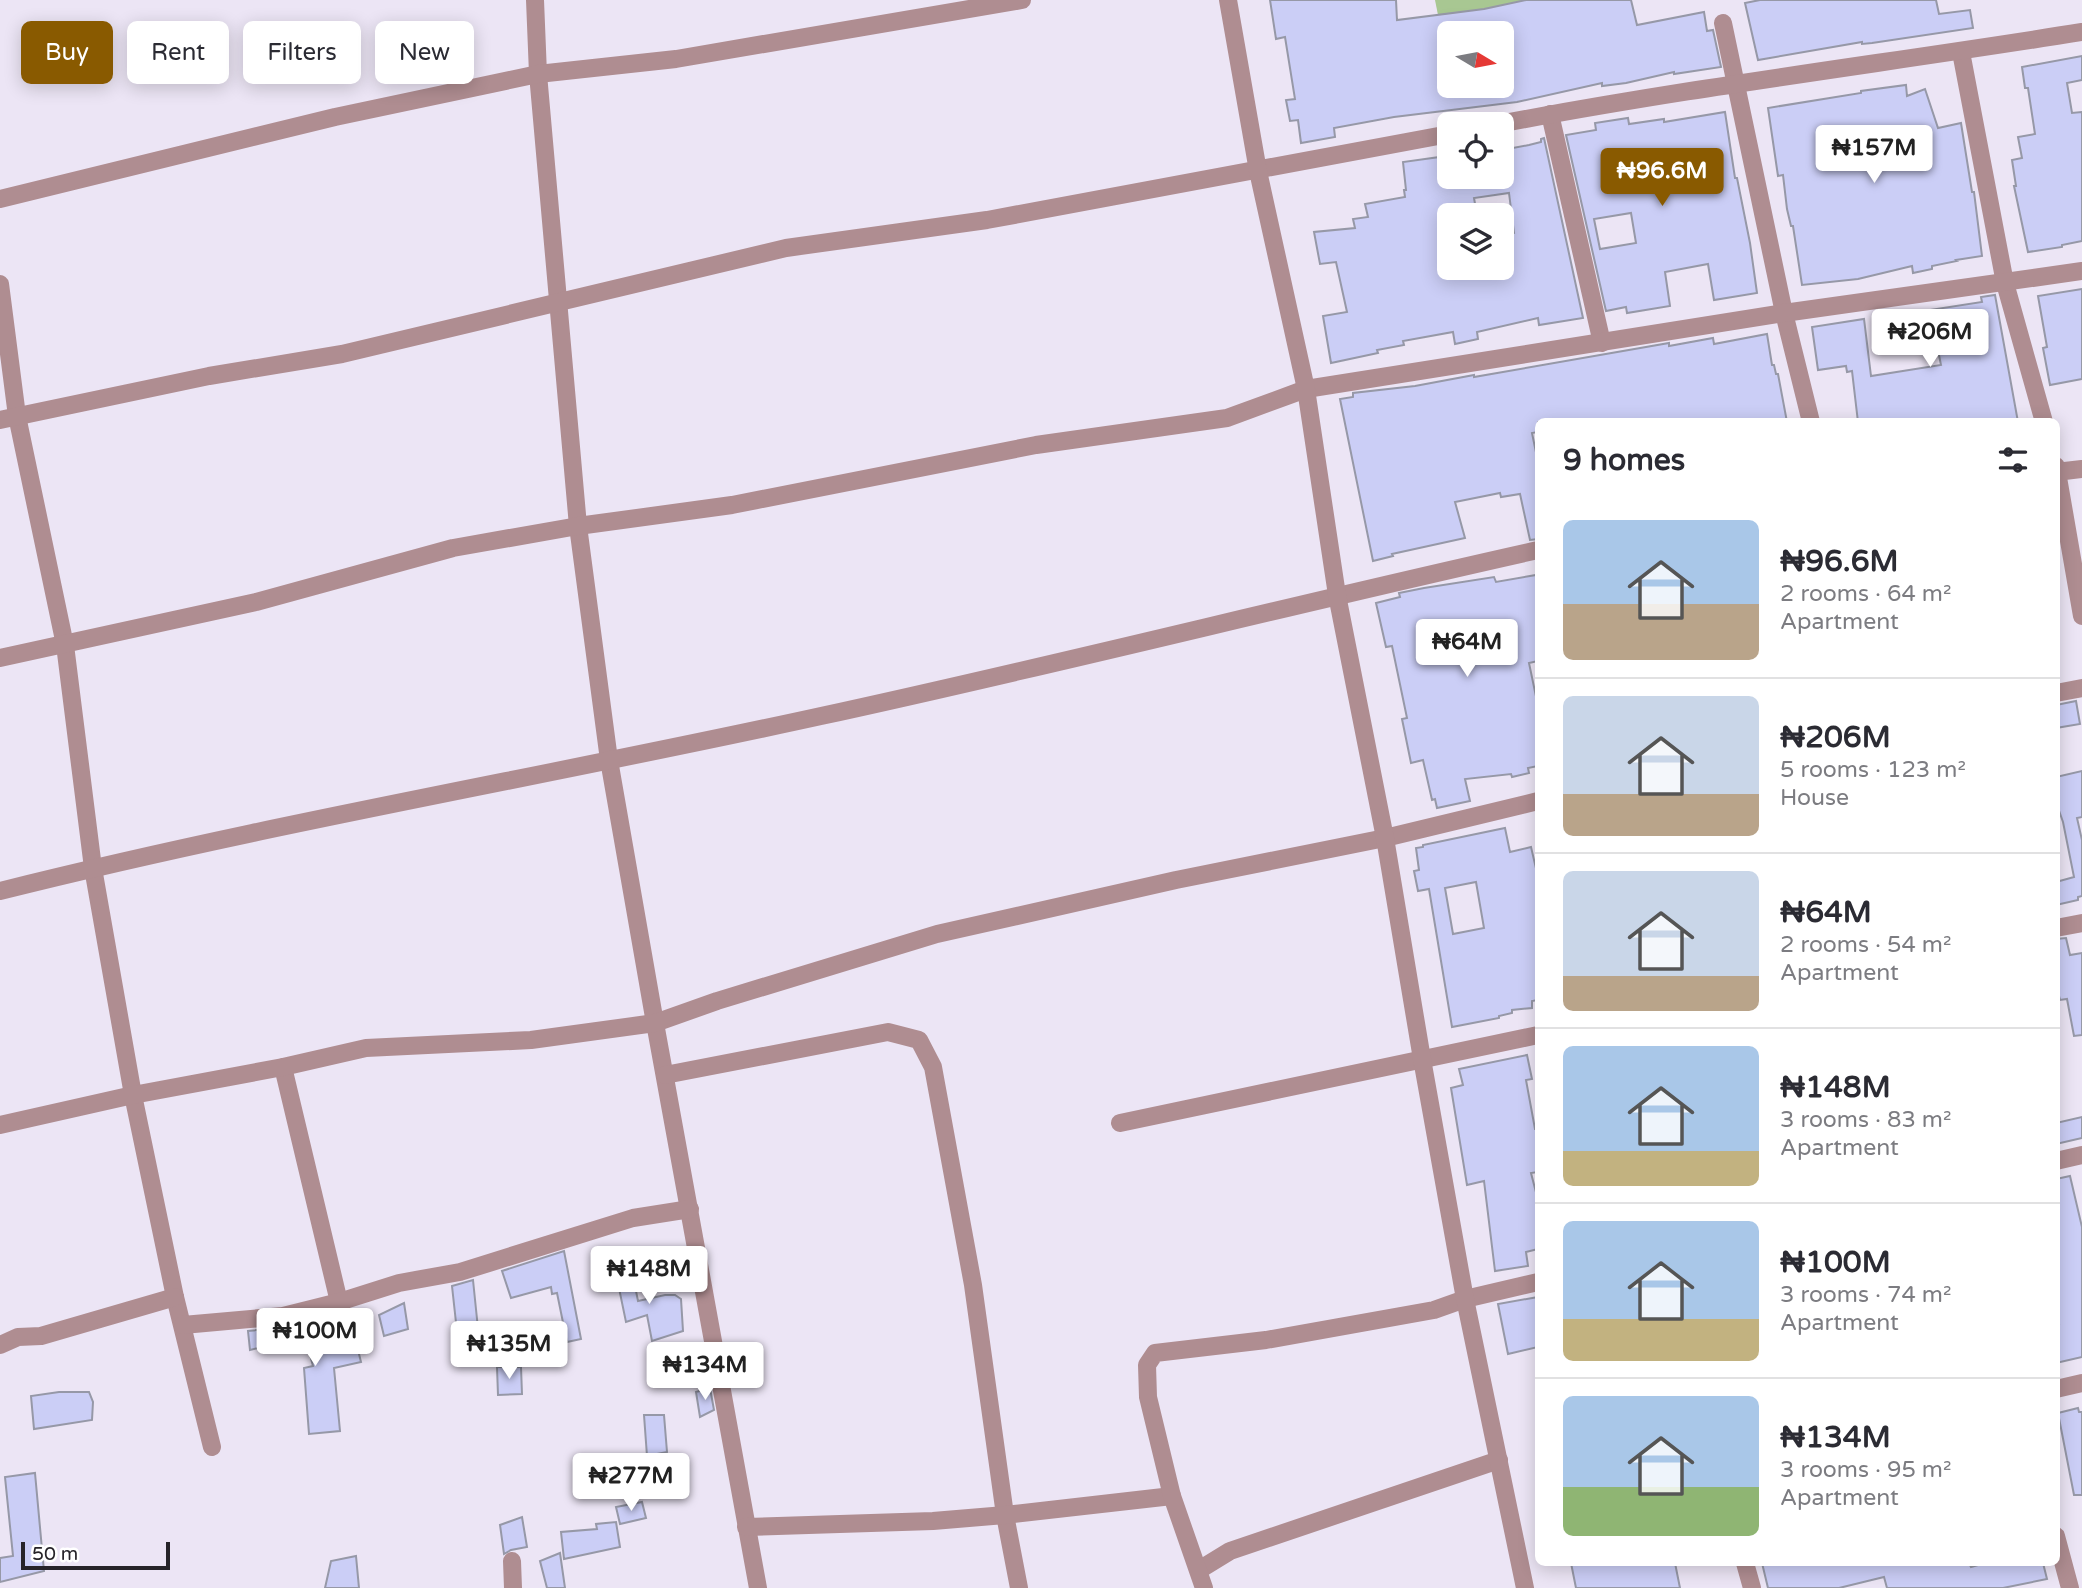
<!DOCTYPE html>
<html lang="en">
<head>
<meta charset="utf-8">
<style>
	body { margin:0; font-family:"Varela Round",sans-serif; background:#f7f7f7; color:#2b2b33; height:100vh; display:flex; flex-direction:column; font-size:26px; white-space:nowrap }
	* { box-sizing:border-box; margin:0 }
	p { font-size:23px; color:#7c7c81 }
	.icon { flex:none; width:38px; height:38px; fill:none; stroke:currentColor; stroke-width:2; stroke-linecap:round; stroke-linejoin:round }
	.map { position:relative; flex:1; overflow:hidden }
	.sheet { position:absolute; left:1535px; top:418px; width:525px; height:1148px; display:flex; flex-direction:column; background:#fff; border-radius:10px; box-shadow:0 4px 18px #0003 }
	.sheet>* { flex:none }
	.top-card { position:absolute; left:21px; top:21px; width:665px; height:63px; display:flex; gap:14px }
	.needle { width:46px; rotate:100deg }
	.buttons { position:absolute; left:1437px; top:21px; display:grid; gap:14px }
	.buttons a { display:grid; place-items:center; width:77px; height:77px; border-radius:10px; background:#fff; box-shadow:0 4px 18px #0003; font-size:35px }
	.scale { position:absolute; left:21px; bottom:18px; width:149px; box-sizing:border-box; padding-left:7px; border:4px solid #262329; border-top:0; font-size:19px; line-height:24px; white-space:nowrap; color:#262329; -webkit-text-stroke:5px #fff; paint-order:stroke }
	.price { position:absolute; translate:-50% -60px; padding:0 16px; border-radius:7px; background:#fff; color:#222; font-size:23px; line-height:46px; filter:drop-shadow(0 2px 4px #0008) }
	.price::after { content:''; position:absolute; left:50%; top:42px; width:21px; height:16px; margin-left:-10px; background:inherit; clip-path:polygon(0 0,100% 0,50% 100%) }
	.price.selected { background:#895a00; color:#fff }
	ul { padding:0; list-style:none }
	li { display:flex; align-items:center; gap:21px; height:175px; padding:0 28px }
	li+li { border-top:2px solid #e1e1e2 }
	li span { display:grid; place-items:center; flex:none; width:196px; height:140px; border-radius:10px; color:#555 }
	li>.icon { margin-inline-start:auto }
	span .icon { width:84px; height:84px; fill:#fffc; stroke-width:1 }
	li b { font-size:30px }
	h2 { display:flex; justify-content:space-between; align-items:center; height:84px; padding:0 28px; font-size:30px }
	.chip { padding:0 24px; border-radius:10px; background:#fff; box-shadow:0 4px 18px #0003; font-size:24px; line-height:63px }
	.chip.selected { background:#895a00; color:#fff }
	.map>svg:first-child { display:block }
</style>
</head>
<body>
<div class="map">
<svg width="2082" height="1588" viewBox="0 0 2082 1588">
	<rect width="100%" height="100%" fill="#ece5f5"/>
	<polygon fill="#a8c792" points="1435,0 1538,0 1439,20"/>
	<g fill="#cbcef6" stroke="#9698a7" stroke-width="2" fill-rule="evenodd">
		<path d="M1270,0H1396L1397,20L1484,9L1526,0H1631L1637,25L1704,12L1707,31L1713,30L1721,67L1674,74V72L1626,83L1602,86V83L1517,102L1394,117L1334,128L1335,137L1301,143L1298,120L1290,121L1286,100L1295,99L1285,37L1276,39ZM1449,33H1502L1505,60L1502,61V86H1449Z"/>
		<polygon points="1760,0 1936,0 1939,14 1970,10 1973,28 1872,43 1862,44 1862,42 1758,60 1745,3"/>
		<polygon points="2082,56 2082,80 2067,83 2072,113 2082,112 2082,241 2062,245 2062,247 2028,252 2014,186 2016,186 2012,160 2022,158 2018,137 2035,134 2028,88 2025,88 2022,67"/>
		<polygon points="1906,85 1907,96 1925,89 1938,128 1961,123 1972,192 1974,192 1982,256 1956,260 1957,261 1932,266 1932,269 1913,273 1912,266 1858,279 1802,285 1793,226 1791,226 1787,209 1783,175 1778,176 1768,108 1861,93 1861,91"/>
		<path d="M1725,112L1735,178H1737L1750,243L1757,293L1714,300L1708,264L1665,272L1670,306L1627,313L1626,307L1606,311L1566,135L1596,130L1595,123L1628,118L1629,124L1664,119V122ZM1631,213L1636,243L1600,249L1594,219Z"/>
		<path d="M1544,138L1583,318L1539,325L1538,318L1477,332L1478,339L1455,344L1453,332L1403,341L1404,345L1377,350L1378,353L1331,363L1323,316L1347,312L1336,262L1320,264L1314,232L1355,228L1353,219L1368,217L1365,204L1405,197L1404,190H1406L1403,162L1447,156L1449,177H1502V150L1529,145L1541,142V139ZM1509,193L1514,233L1502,235V268H1449V215H1477L1474,198Z"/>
		<polygon points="2082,289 2082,379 2050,385 2043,348 2047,347 2038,296"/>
		<polygon points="1995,295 2018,422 1858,422 1852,371 1847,372 1846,366 1818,370 1812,327 1864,319 1871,376 1941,365 1934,331 1908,336 1904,314 1982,302 1981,297"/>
		<polygon points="1767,334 1772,365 1774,365 1776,374 1778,374 1787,422 1538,422 1538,432 1532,433 1538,462 1538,539 1530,540 1520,494 1501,497 1500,493 1455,502 1465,538 1392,554 1393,556 1373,561 1340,399 1353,397 1353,393 1415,386 1474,375 1474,377 1669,343 1669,346 1713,338 1714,344"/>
		<polygon points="1536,575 1538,589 1538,661 1529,663 1538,706 1538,766 1528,768 1529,773 1512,777 1511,774 1465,779 1470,801 1437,808 1435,799 1432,800 1423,760 1411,763 1402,719 1407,718 1392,646 1386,647 1376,603 1400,597 1399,593 1424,588 1494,577 1496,582"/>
		<polygon points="2076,701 2080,724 2056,728 2056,705"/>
		<polygon points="2082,771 2082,817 2077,818 2082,840 2082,896 2078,897 2078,900 2056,905 2056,882 2074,877 2063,822 2056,802 2056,777"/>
		<path d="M1505,828L1510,852L1531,847L1538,877V1000L1532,1001V1008L1512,1010V1013L1499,1016V1018L1452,1027L1429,889L1418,891L1414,871L1419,870L1416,848L1423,847V845ZM1476,882L1484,928L1453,934L1445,888Z"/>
		<polygon points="2066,938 2070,955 2082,953 2082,1035 2074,1036 2067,999 2060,1000 2056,984 2056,939"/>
		<polygon points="1527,1055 1532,1079 1526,1080 1535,1129 1538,1129 1538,1172 1531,1173 1538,1200 1538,1249 1526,1252 1528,1266 1495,1271 1484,1181 1467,1185 1451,1088 1463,1085 1459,1069"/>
		<polygon points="2082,1117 2082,1138 2056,1144 2056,1123"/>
		<polygon points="2070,1176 2082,1227 2082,1357 2056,1363 2056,1325 2059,1324 2056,1311 2056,1179"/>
		<polygon points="564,1251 581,1339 567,1342 557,1293 552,1294 551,1287 511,1298 502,1271"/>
		<polygon points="630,1261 638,1301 665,1295 675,1295 681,1299 683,1331 652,1341 647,1315 626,1322 614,1264"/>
		<polygon points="473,1280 481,1358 460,1359 452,1286"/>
		<polygon points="1538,1297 1538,1347 1508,1354 1498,1304"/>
		<polygon points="404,1303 408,1329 384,1336 379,1315"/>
		<polygon points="327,1317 334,1350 355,1338 361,1362 334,1368 340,1431 309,1434 304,1368 313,1366 305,1336 250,1350 248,1331 286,1327"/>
		<polygon points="497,1367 521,1367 522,1394 498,1395"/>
		<polygon points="710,1388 714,1410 700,1417 696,1392"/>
		<polygon points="59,1392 89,1392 93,1402 92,1420 34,1429 31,1396"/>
		<polygon points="2078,1408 2079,1412 2082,1412 2082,1495 2074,1495 2058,1413"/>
		<polygon points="644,1415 664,1415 667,1452 647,1456"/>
		<polygon points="35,1473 44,1571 0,1582 0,1558 13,1556 5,1477"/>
		<polygon points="642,1502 646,1518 620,1524 616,1507"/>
		<polygon points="522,1517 527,1547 511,1550 504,1554 500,1525"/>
		<polygon points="616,1522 620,1547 564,1559 561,1532 597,1529 596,1524"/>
		<polygon points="560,1553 565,1588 547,1588 540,1561"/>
		<polygon points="356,1556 359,1588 325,1588 331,1561"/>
		<polygon points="1571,1563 1675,1563 1680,1588 1576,1588"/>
		<polygon points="1762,1563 1969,1563 1971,1567 1985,1563 2043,1563 2047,1579 2003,1588 1887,1588 1884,1577 1839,1588 1768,1588"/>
	</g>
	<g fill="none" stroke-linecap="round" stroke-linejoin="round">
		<g stroke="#af8d91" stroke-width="18">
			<polyline points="535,0 538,74 578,526 609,760 655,1023 758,1588"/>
			<polyline points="1723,23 1784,313 1811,422"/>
			<polyline points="1961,52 2005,283 2044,422"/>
			<polyline points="1550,114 1602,343"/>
			<path d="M1499,124C1692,87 1888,63 2082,32"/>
			<polyline points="0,199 335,117 538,74 676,59 1022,0"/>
			<polyline points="0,284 17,416 65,645 93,868 133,1095 175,1297 212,1447"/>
			<polyline points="0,420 209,376 342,354 786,248 987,220 1449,134"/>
			<polyline points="2056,466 2082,616"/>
			<polyline points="2056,472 2082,469"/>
			<polyline points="0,658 256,602 453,548 578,526 732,505 1036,445 1227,418 1306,389 1784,313 2082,271"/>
			<polyline points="2056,693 2082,688"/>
			<path d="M0,891C271,823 548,776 821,716C1061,664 1299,603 1538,550"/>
			<polyline points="2056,928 2082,923"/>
			<polyline points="283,1067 339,1302"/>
			<polyline points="665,1075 888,1032 919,1040 933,1067 973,1285 1005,1515 1019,1588"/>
			<polyline points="1120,1123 1538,1035"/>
			<polyline points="0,1125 133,1095 283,1067 366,1048 531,1040 655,1023 717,1001 937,934 1176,880 1385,838 1538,801"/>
			<polyline points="2056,1161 2082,1155"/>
			<polyline points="183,1325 283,1316 339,1302 399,1283 460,1272 633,1218 690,1209"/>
			<polyline points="0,1345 18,1337 41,1336 175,1297"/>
			<polyline points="2056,1389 2082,1383"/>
			<polyline points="746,1527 933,1521 1005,1515 1172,1496"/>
			<polyline points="2056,1536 2070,1588"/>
			<polyline points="512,1561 513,1588"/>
			<polyline points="1745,1563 1752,1588"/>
			<polyline points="1199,1570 1230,1551 1499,1460"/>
			<polyline points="1204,1588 1172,1496 1148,1397 1147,1365 1155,1353 1266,1340 1434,1310 1465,1299 1538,1282"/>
		</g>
		<polyline stroke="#af8d91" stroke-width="18" points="1228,0 1258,171 1306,389 1337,595 1385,838 1422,1059 1465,1299 1525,1588"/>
	</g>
</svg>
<div class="buttons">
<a><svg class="needle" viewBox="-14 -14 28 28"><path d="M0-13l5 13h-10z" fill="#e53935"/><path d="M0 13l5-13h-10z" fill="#7c7c81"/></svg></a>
<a><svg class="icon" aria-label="locate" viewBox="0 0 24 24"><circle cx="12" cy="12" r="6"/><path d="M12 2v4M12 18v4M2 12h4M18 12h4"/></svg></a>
<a><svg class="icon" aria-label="layers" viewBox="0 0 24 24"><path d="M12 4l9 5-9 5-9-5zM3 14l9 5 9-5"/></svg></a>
</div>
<div class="scale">50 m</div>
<b class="price" style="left:1874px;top:185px">₦157M</b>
<b class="price selected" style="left:1662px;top:208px">₦96.6M</b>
<b class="price" style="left:1930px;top:369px">₦206M</b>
<b class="price" style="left:1467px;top:679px">₦64M</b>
<b class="price" style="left:649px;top:1306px">₦148M</b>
<b class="price" style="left:315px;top:1368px">₦100M</b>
<b class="price" style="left:509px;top:1381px">₦135M</b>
<b class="price" style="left:705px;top:1402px">₦134M</b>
<b class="price" style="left:631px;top:1513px">₦277M</b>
<div class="top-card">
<a class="chip selected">Buy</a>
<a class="chip">Rent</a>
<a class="chip">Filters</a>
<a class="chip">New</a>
</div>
<section class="sheet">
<h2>9 homes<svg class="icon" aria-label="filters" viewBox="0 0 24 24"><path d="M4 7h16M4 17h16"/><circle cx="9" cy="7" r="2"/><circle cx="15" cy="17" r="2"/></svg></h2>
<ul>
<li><span style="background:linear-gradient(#a9c7e8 60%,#b9a48a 0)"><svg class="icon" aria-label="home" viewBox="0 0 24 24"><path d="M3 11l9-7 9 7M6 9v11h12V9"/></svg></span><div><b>₦96.6M</b><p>2 rooms · 64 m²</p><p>Apartment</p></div></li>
<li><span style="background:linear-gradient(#c9d6e8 70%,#b9a48a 0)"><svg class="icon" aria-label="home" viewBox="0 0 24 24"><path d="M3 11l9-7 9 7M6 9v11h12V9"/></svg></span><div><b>₦206M</b><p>5 rooms · 123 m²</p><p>House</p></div></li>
<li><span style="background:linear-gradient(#c9d6e8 75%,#b9a48a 0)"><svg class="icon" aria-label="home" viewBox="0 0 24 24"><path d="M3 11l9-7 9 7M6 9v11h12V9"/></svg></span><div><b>₦64M</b><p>2 rooms · 54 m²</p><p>Apartment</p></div></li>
<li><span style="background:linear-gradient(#a9c7e8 75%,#c2b280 0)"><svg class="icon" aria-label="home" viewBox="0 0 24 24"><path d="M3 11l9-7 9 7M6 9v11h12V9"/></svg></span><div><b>₦148M</b><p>3 rooms · 83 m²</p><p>Apartment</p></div></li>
<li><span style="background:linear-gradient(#a9c7e8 70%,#c2b280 0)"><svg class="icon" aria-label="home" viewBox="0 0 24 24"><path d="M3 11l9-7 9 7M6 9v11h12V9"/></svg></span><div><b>₦100M</b><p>3 rooms · 74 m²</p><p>Apartment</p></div></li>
<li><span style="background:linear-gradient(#a9c7e8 65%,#8fb573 0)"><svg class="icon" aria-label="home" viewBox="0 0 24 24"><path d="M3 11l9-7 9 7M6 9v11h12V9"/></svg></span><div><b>₦134M</b><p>3 rooms · 95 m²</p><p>Apartment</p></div></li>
</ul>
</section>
</div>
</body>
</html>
